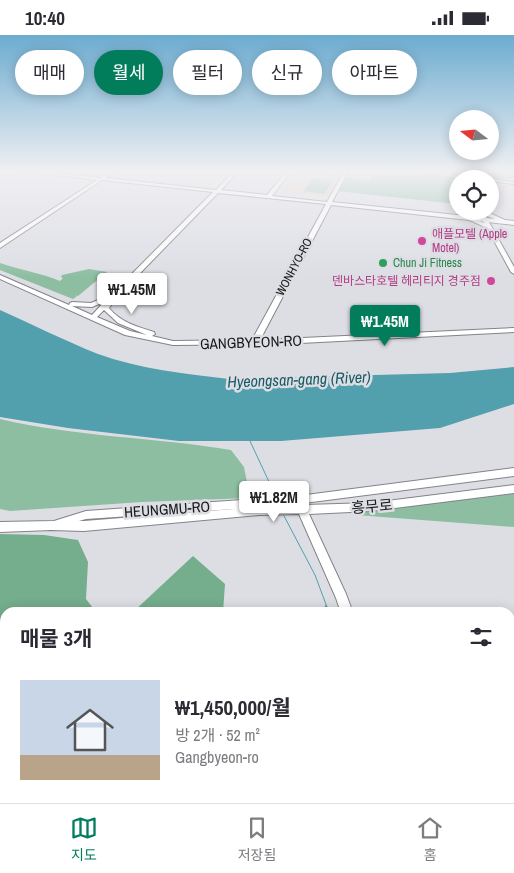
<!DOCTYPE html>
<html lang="ko">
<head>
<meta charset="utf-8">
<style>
	body { margin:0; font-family:"Archivo Narrow","Noto Sans KR",sans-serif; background:#f2f2f3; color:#2b2b33; height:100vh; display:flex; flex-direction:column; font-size:19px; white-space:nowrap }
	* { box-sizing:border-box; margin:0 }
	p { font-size:16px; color:#7c7c81 }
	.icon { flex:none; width:28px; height:28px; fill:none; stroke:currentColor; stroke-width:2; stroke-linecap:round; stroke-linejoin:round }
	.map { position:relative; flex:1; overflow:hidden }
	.panel { position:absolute; left:0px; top:572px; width:515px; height:196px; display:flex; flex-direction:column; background:#fff; border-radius:15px 15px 0 0; box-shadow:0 2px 12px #0003 }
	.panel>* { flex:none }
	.hud { position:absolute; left:15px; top:15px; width:485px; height:45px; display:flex; gap:10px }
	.needle { width:32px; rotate:286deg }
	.tools { position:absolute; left:449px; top:75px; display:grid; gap:10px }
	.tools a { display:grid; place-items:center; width:50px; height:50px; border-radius:50%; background:#fff; box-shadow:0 2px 12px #0003; font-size:25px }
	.price { position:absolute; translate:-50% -42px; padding:0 11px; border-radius:5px; background:#fff; color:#222; font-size:16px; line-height:32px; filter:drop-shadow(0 1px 2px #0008) }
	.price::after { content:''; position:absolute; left:50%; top:30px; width:15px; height:11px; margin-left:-8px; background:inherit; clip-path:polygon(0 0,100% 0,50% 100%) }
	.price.active { background:#017d5c; color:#fff }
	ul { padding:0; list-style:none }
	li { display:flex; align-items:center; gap:15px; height:125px; padding:0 20px }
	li+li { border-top:1px solid #e1e1e2 }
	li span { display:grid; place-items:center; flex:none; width:140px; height:100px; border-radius:0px; color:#555 }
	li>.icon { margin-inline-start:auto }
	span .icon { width:60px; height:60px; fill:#fffc; stroke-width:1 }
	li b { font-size:21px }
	h2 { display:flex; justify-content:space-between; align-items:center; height:60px; padding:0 20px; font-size:21px }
	.pill { padding:0 18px; border-radius:22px; background:#fff; box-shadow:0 2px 12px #0003; font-size:18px; line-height:45px }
	.pill.active { background:#017d5c; color:#fff }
	.status { display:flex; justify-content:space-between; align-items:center; height:35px; padding:0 25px; background:#fff; direction:ltr }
	.status svg { height:14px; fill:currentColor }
	.tab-bar { display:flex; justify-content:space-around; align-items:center; height:70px; border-top:1px solid #e1e1e2; background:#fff; font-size:14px; color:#7c7c81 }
	.tab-bar a { display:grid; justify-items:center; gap:2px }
	.tab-bar .active { color:#017d5c }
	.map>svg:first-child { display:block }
</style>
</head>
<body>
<div class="status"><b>10:40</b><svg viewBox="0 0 49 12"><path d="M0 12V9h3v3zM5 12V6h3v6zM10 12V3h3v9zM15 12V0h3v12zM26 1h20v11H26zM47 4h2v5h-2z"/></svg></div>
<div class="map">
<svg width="514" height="768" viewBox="0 0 514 768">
	<rect width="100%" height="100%" fill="#dddee4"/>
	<g fill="#e2d2c0">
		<polygon points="295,137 324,140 339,144 327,162 279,156"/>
		<polygon points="510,712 514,713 514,768 415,768 411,764 510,764"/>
	</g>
	<g fill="#8dbea1">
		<polygon points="375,135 398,135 455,142 457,146 456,154 457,155 457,169 336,156 344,142 370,146"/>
		<path d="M460,135H514V143C500,146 469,146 460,135Z"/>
		<polygon points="312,143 333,146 324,159 304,156"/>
		<path d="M0,228C21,235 41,238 60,246L63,243L61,242L62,240L89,234L107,237L78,261L75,260L77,261L73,264L0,235Z"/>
		<path d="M0,384C76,402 154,402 231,415L244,432L250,463L142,467L10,476L0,474Z"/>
		<polygon points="514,458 514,492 356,480 353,478"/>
	</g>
	<g fill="#74ae8d">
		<polygon points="0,499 44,500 78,505 88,527 86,564 96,577 5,578 5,764 152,764 145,768 0,768"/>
		<polygon points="193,521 225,549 223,577 133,577"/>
	</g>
	<path fill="#529fad" d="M0,275C32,289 65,306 98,319C140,334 185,339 229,344L450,338L514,332V369L440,393L281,406H179L68,393L0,382Z"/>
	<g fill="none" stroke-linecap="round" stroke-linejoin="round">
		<g stroke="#529fad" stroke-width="1">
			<polyline points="250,406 277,464"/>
			<polyline points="283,479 315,540 327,572"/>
		</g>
		<g stroke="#529fad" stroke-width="2">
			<polyline points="326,571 328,578"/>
			<polyline points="303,768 307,764"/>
		</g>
		<g stroke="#838389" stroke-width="2">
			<g id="secondary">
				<path d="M15,135H31L101,143L112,135H117L106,143L216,155L235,135H240L221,155L267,160L288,135H292L272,161L327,167L345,135H349L332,167L514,186V190L331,170L260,305L514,293V297L281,309L173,310L125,300L0,244V240L69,270L70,268L72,267L91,268L105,262H109L213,157L102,145L0,213V208L97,145ZM218,158L326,169L252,305L173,306L152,301L155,299L154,297C138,292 120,287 109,273L114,266V265ZM104,267L92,280L72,271L92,272ZM104,275L118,288L147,300L130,296L97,282Z"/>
				<polygon points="404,135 418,135 462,142 460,143"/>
				<path d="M514,433V441L304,468L305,470L371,468L514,450V458L371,476L309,479L346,559L353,578H341L336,563L299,479L259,480L84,496L51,495L0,497V487L54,486L86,476L298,461ZM295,469V470L268,471ZM234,474L84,486H79L86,484Z"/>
				<polygon points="510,680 514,681 514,695 510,694"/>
				<polygon points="333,764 350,764 348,768 331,768"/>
			</g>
		</g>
		<g stroke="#838389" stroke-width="2">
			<g id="primary">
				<polygon points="460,141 478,143 480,144 458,143"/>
				<polygon points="490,144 514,147 514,149 490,146"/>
				<polygon points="478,176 485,176 507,186 502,187 485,180 514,232 514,239 511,237 487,193 465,183 470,182 484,188"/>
			</g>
		</g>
		<use href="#secondary" fill="#fff" fill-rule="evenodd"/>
		<use href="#primary" fill="#fff" fill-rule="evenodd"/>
	</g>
	<linearGradient id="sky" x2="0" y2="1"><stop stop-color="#6cacd0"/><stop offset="0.56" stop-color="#f0f0f3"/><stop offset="1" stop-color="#f0f0f3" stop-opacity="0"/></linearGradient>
	<rect width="514" height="243" fill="url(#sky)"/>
	<g fill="#d1479c" stroke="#dddee4" stroke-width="2">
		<circle cx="422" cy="206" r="5"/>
		<circle cx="491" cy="246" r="5"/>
	</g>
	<circle fill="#2e9e5b" stroke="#dddee4" stroke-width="2" cx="383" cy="228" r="5"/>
	<g text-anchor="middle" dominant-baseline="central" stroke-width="5" stroke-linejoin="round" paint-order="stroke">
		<g font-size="12" fill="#b23c85" stroke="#dddee4" text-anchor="start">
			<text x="432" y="199">애플모텔 (Apple<tspan x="432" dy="14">Motel)</tspan></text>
			<text x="481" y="246" text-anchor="end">덴바스타호텔 헤리티지 경주점</text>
		</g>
		<g font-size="12" fill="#27864d" stroke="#dddee4" text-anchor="start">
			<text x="393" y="228">Chun Ji Fitness</text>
		</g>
		<g font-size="12" fill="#17181a" stroke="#dddee4">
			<text transform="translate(294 232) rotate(-62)">WONHYO-RO</text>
		</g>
		<g font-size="15" fill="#17181a" stroke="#dddee4">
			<text transform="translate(251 307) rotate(-2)">GANGBYEON-RO</text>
			<text transform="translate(372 471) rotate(-5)">흥무로</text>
			<text transform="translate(167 474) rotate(-4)">HEUNGMU-RO</text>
		</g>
		<g font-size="16" font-style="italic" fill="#195a65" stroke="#dddee4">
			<text transform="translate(299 344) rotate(-2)">Hyeongsan-gang (River)</text>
		</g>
	</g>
</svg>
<div class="tools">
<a><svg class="needle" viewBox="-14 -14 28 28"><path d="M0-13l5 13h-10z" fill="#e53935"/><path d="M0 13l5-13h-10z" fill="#7c7c81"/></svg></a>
<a><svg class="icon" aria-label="locate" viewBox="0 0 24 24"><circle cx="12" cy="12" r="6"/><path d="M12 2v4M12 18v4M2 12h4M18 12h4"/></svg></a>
</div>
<b class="price" style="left:132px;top:280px">₩1.45M</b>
<b class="price active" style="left:385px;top:312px">₩1.45M</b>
<b class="price" style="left:274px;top:488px">₩1.82M</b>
<div class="hud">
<a class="pill">매매</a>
<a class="pill active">월세</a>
<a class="pill">필터</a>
<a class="pill">신규</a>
<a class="pill">아파트</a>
</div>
<section class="panel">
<h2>매물 3개<svg class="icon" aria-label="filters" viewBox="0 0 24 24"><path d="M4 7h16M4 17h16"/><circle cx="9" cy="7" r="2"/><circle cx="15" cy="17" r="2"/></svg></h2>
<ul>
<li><span style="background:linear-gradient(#c9d6e8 75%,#b9a48a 0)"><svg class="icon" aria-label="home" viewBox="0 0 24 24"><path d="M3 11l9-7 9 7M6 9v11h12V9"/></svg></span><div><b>₩1,450,000/월</b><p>방 2개 · 52 m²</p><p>Gangbyeon-ro</p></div></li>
</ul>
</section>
</div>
<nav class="tab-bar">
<a class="active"><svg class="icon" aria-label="map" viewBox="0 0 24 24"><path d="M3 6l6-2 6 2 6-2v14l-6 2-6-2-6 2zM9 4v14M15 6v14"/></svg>지도</a>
<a><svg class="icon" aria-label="saved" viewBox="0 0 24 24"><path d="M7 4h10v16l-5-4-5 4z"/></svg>저장됨</a>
<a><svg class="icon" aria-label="home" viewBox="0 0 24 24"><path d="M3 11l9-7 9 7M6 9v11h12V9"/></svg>홈</a>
</nav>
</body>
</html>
